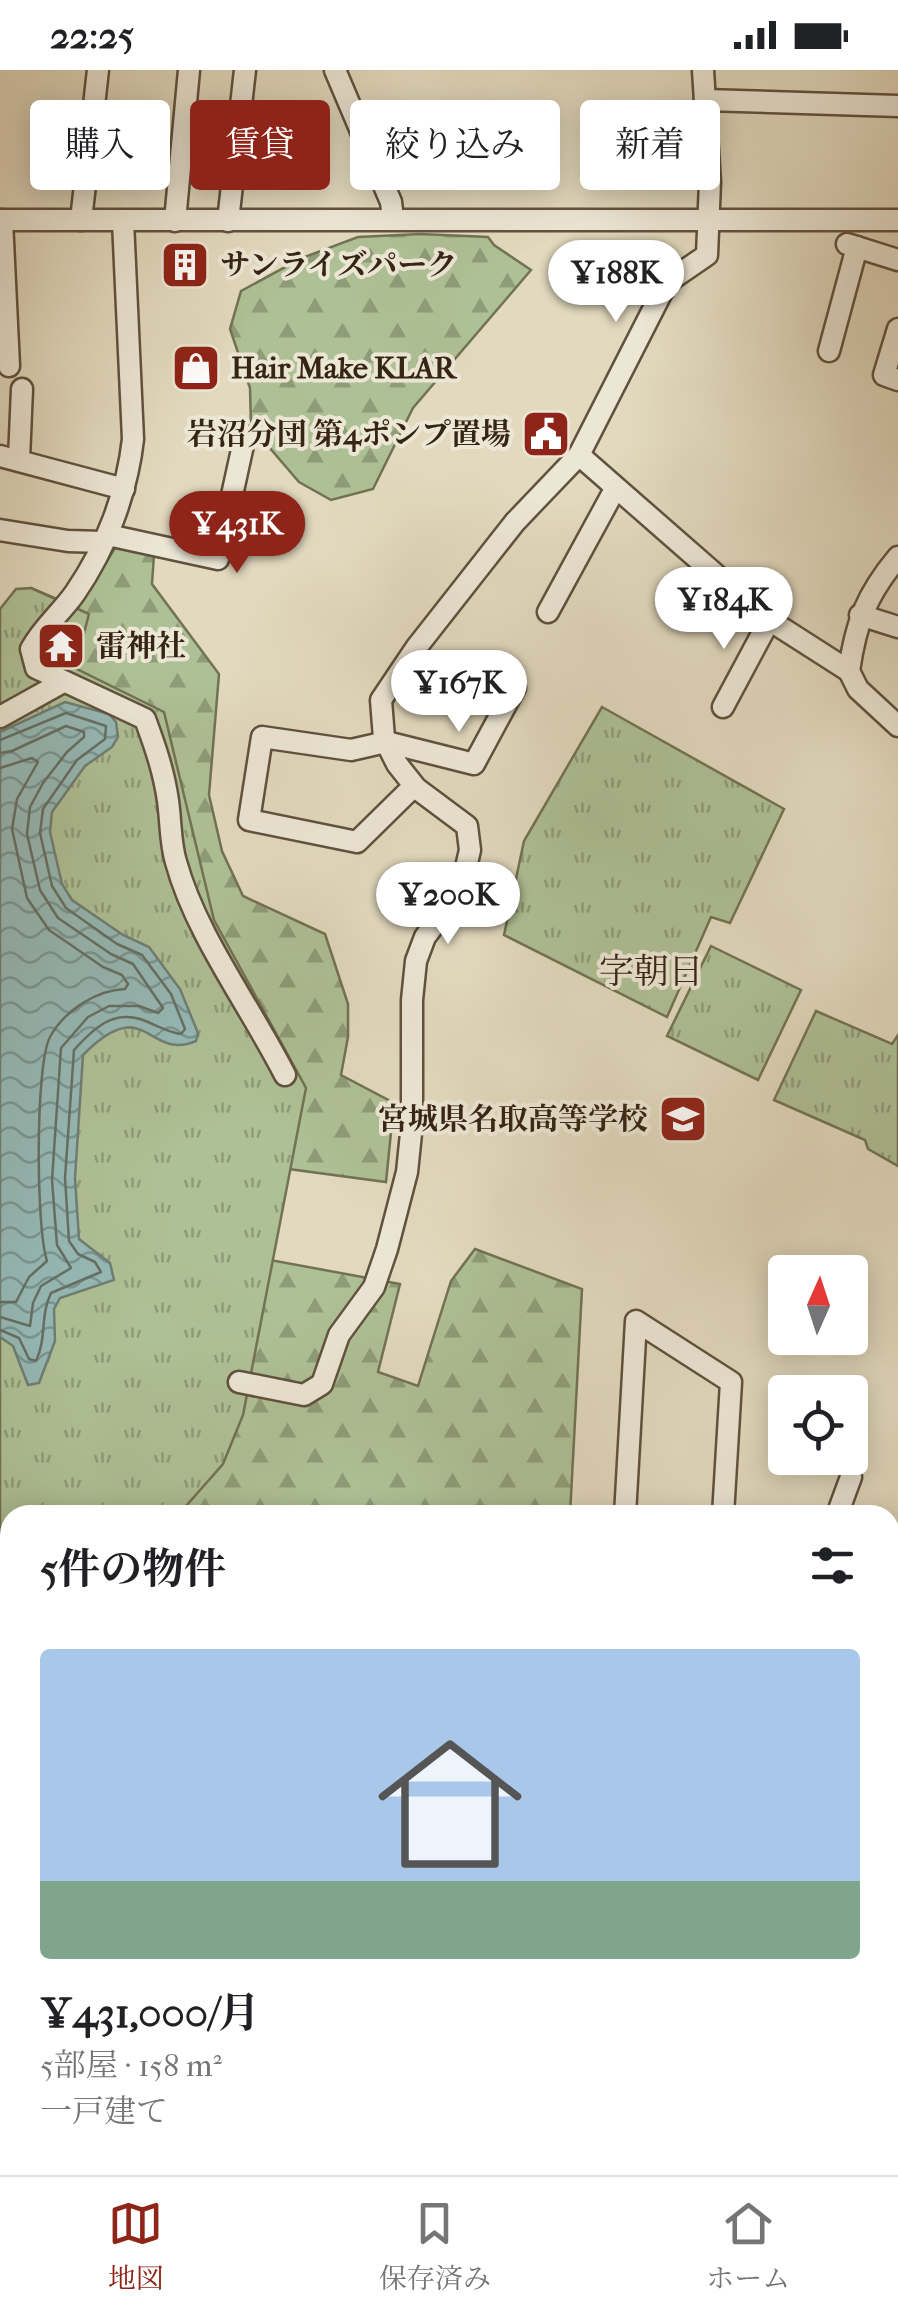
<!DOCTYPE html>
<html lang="ja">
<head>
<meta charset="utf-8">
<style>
	body { margin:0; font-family:"IM FELL French Canon","Noto Serif JP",serif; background:#f2f2f2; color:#202124; height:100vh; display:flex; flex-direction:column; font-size:38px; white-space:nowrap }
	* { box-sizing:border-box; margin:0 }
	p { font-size:32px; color:#757577 }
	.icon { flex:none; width:55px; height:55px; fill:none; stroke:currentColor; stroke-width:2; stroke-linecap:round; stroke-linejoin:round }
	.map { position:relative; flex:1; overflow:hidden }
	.panel { position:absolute; left:0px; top:1435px; width:900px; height:670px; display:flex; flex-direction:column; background:#fff; border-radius:30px 30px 0 0; box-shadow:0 5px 25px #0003 }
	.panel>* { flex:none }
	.banner { position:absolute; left:30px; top:30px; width:840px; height:90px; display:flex; gap:20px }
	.needle { width:65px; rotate:3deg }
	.fabs { position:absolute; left:768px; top:1185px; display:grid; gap:20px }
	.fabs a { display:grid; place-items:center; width:100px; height:100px; border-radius:10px; background:#fff; box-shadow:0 5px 25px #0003; font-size:50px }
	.price { position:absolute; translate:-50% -85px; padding:0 22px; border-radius:35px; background:#fff; color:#222; font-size:32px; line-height:65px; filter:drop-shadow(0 2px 5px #0008) }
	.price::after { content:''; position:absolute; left:50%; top:60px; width:30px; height:22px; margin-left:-15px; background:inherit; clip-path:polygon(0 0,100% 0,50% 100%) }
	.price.active { background:#8f2418; color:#fff }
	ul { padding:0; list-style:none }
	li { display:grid; align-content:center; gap:20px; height:530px; padding:0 40px }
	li+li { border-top:2px solid #e0e0e0 }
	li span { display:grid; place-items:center; height:310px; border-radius:10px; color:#555 }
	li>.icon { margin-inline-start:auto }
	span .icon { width:180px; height:180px; fill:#fffc; stroke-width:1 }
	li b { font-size:42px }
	h2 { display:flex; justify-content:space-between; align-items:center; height:120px; padding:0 40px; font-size:42px }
	.pill { padding:0 35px; border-radius:10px; background:#fff; box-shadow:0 5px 25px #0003; font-size:35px; line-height:90px }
	.pill.active { background:#8f2418; color:#fff }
	.status { display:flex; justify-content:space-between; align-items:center; height:70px; padding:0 50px; background:#fff; direction:ltr }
	.status svg { height:28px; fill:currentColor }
	.dock { display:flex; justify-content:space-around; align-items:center; height:140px; border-top:2px solid #e0e0e0; background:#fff; font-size:28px; color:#757577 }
	.dock a { display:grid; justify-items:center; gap:5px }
	.dock .active { color:#8f2418 }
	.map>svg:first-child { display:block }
</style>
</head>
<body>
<div class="status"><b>22:25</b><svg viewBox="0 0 49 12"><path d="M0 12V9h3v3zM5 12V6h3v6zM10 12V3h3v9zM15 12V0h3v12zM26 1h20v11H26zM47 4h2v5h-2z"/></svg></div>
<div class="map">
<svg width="898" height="2105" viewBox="0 0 898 2105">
	<defs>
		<pattern id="forest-firs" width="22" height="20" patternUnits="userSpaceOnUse" patternTransform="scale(2.5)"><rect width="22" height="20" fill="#aec095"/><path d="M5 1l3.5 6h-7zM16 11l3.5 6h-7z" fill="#8e9c78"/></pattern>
		<pattern id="park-tufts" width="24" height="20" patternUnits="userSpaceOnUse" patternTransform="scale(2.5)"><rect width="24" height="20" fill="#aec095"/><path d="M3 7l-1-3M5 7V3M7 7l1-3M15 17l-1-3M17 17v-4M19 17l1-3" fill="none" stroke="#8e9c78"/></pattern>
		<pattern id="water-waves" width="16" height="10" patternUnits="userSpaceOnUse" patternTransform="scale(2.5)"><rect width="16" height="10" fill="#95b9b6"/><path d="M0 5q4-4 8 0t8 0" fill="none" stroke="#7a9693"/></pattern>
	</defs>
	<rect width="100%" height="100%" fill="#e2d9be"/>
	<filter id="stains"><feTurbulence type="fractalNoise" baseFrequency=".002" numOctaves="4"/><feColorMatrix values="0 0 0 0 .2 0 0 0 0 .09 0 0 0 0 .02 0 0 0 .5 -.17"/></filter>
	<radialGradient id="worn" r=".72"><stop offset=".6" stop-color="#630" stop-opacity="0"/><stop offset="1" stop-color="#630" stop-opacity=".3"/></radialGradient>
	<g fill="url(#forest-firs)" stroke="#727254" stroke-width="2.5">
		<polygon points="420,164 488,167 494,175 531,200 413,338 373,419 331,430 299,412 251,356 250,318 230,259 241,221 302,188 358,167"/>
		<polygon points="115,478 154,485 152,514 219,604 209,725 222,781 243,826 325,864 348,934 348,967 341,1005 394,1033 386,1112 289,1099 4,570 31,518 78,538"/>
		<polygon points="475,1179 582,1219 570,1445 10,1445 10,1598 0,1598 0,1387 265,1189 400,1214 378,1302 418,1316 451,1211"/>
	</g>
	<g fill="url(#park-tufts)" stroke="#727254" stroke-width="2.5">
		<polygon points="31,518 89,544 75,598 164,642 214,850 306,1018 243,1345 223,1394 178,1445 10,1445 10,1470 0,1464 0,539 16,519"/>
		<polygon points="602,637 784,739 730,853 711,847 667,947 504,865 524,771"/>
		<polygon points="711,876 801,920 758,1010 667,966"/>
		<polygon points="816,941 892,974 898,965 898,1096 868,1079 865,1070 774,1030"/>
		<polygon points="898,1945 898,2048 890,2048 890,1948"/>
	</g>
	<path fill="url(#water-waves)" stroke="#6f7e75" stroke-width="2.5" d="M65,632L109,644L116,652L118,667L112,677L85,696L52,742L50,762L62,814L72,830L123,865L149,877L180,919L198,963L196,971C148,992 146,921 83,985L75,1108L79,1169L110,1193L114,1210L60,1228L54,1239L55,1271L39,1313L28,1315L13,1276L0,1267V662Z"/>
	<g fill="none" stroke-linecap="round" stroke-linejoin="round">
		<g stroke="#656f64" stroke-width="2.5">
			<path d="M0,670L66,643L106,656L105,669L77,690L43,739L40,763L52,816L66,838L117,874L142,885L171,924L185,959L181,964C167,962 156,955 143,950C113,939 93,959 74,980L65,1108L69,1171L78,1184L95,1192L101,1202L51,1223C40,1245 47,1268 36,1291L29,1289L19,1268L0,1260"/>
			<polyline points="0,683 12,681 66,656 84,662 84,667 67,682 43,713 30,737 27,764 40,820 58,848 111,884 133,894 163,938 158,943 139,936 109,936 88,947 61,978 52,1110 57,1175 71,1198 41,1216 33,1233 30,1256 0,1247"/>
			<path d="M0,698L32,688L38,692L17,729L12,759L27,828L49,860L103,897L122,905L128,914L125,919C96,920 64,941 50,967C35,995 36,1159 47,1191L29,1207L16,1232H0"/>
		</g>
		<g stroke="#60523e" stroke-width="25">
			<g id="minor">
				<polyline points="335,0 391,132 393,149"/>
				<polyline points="705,30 898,36"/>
				<polyline points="0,150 898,150"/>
				<polyline points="2,150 9,296"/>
				<polyline points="81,150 98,0"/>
				<path d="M123,151L133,369C127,423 106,478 75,523C61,543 43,557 31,579L36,598L145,649C155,676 164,702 168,731C171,751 170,773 176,792C196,865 250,936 285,1005"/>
				<polyline points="175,151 189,0"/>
				<polyline points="228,151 245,0"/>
				<polyline points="847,174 898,190"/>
				<polyline points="898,259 884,305 898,310"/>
				<polyline points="829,281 857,177"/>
				<polyline points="579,385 763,546 849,601 858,619 898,656"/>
				<polyline points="0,386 124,419"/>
				<polyline points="19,389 22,319"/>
				<polyline points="0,460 68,471 103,472"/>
				<polyline points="108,465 218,489 245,366"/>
				<polyline points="548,542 615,419"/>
				<polyline points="860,545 898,557"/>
				<path d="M849,601C856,552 867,524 898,487"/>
				<polyline points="723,637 769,551"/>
				<polyline points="0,647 63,612"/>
				<polyline points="414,716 357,772 249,750 262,667 351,680 386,672 474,694 515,618"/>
				<polyline points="239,1312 304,1325 322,1314 339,1265 374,1217 387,1179 407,1102 412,1054 412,930 416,891 425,867 461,819 470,780 467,756 416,718 397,694 384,668 381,630 416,578 515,452 579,385 662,222 672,209 707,185 710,112 703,0"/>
				<polyline points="625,1445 636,1251 731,1312 723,1445"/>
				<polyline points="837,1445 851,1407"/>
				<polyline points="890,1640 898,1640"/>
				<polyline points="0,1673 10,1673"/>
				<polyline points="0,1795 10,1796"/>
				<polyline points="890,1808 898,1806"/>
				<polyline points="890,1933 898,1931"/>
				<polyline points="0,1951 10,1952"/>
				<polyline points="890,2058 898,2059"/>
				<polyline points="0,2074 10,2075"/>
				<polyline points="235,2095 263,2105"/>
				<polyline points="20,2105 21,2095"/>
				<polyline points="215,2105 221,2095"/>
				<polyline points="360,2105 361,2095"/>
				<polyline points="519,2105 519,2095"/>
				<polyline points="811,2105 812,2095"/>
			</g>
		</g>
		<use href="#minor" stroke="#ece6d5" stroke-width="20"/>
	</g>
	<defs>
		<g id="building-square" transform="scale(2.5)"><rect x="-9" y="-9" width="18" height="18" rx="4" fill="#8f2418" stroke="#ece6d5"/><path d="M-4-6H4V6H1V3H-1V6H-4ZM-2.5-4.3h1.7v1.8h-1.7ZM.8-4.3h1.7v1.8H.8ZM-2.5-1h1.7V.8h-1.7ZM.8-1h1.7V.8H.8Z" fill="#fff"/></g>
		<g id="shop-square" transform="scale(2.5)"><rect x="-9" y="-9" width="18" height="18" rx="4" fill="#8f2418" stroke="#ece6d5"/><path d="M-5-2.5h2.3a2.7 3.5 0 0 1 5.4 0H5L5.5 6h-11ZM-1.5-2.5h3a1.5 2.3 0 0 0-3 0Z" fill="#fff"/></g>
		<g id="civic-square" transform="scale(2.5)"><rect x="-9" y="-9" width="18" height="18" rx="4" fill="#8f2418" stroke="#ece6d5"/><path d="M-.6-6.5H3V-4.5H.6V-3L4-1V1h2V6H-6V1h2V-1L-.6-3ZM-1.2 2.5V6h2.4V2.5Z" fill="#fff"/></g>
		<g id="temple-square" transform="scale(2.5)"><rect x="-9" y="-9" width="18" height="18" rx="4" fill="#8f2418" stroke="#ece6d5"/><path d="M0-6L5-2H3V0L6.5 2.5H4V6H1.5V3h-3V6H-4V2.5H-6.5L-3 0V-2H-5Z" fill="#fff"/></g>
		<g id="school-square" transform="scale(2.5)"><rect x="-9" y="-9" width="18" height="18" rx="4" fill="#8f2418" stroke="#ece6d5"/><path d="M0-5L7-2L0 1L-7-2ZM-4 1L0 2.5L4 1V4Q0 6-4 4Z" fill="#fff"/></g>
	</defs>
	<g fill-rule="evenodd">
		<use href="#building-square" x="185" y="195"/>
		<use href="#shop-square" x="196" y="298"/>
		<use href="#civic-square" x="546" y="364"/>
		<use href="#temple-square" x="61" y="576"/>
		<use href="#school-square" x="683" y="1049"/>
	</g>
	<g text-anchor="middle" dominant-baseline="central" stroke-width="8" stroke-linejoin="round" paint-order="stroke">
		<g font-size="30" font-weight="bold" fill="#352513" stroke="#ece6d5" text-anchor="start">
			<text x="220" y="195">サンライズパーク</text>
			<text x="231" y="298">Hair Make KLAR</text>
			<text x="511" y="364" text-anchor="end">岩沼分団 第4ポンプ置場</text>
			<text x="96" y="576">雷神社</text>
			<text x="648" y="1049" text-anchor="end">宮城県名取高等学校</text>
		</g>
		<g font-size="35" fill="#352513" stroke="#ece6d5">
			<text x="651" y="901">字朝日</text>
		</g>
	</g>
	<rect width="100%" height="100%" filter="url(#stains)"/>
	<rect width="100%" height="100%" fill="url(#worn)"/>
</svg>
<div class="fabs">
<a><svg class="needle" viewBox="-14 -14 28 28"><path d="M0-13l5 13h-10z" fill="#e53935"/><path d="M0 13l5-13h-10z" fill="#757577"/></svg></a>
<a><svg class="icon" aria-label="locate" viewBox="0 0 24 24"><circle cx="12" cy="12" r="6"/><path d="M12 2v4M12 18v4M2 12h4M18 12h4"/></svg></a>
</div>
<b class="price" style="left:616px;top:255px">¥188K</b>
<b class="price active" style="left:237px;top:506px">¥431K</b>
<b class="price" style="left:724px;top:582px">¥184K</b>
<b class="price" style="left:459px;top:665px">¥167K</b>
<b class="price" style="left:448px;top:877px">¥200K</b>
<div class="banner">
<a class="pill">購入</a>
<a class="pill active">賃貸</a>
<a class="pill">絞り込み</a>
<a class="pill">新着</a>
</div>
<section class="panel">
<h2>5件の物件<svg class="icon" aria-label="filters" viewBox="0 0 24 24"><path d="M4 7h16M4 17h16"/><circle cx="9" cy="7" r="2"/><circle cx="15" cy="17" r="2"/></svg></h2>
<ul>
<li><span style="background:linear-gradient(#a9c7e8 75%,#7fa58c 0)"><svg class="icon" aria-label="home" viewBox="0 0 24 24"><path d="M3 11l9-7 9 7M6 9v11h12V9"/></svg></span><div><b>¥431,000/月</b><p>5部屋 · 158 m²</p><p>一戸建て</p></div></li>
</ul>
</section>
</div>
<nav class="dock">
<a class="active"><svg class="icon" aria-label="map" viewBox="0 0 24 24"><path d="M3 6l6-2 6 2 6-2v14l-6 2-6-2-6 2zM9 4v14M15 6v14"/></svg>地図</a>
<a><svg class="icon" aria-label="saved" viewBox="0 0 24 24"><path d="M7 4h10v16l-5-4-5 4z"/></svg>保存済み</a>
<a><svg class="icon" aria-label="home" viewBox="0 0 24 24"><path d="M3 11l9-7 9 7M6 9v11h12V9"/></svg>ホーム</a>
</nav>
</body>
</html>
